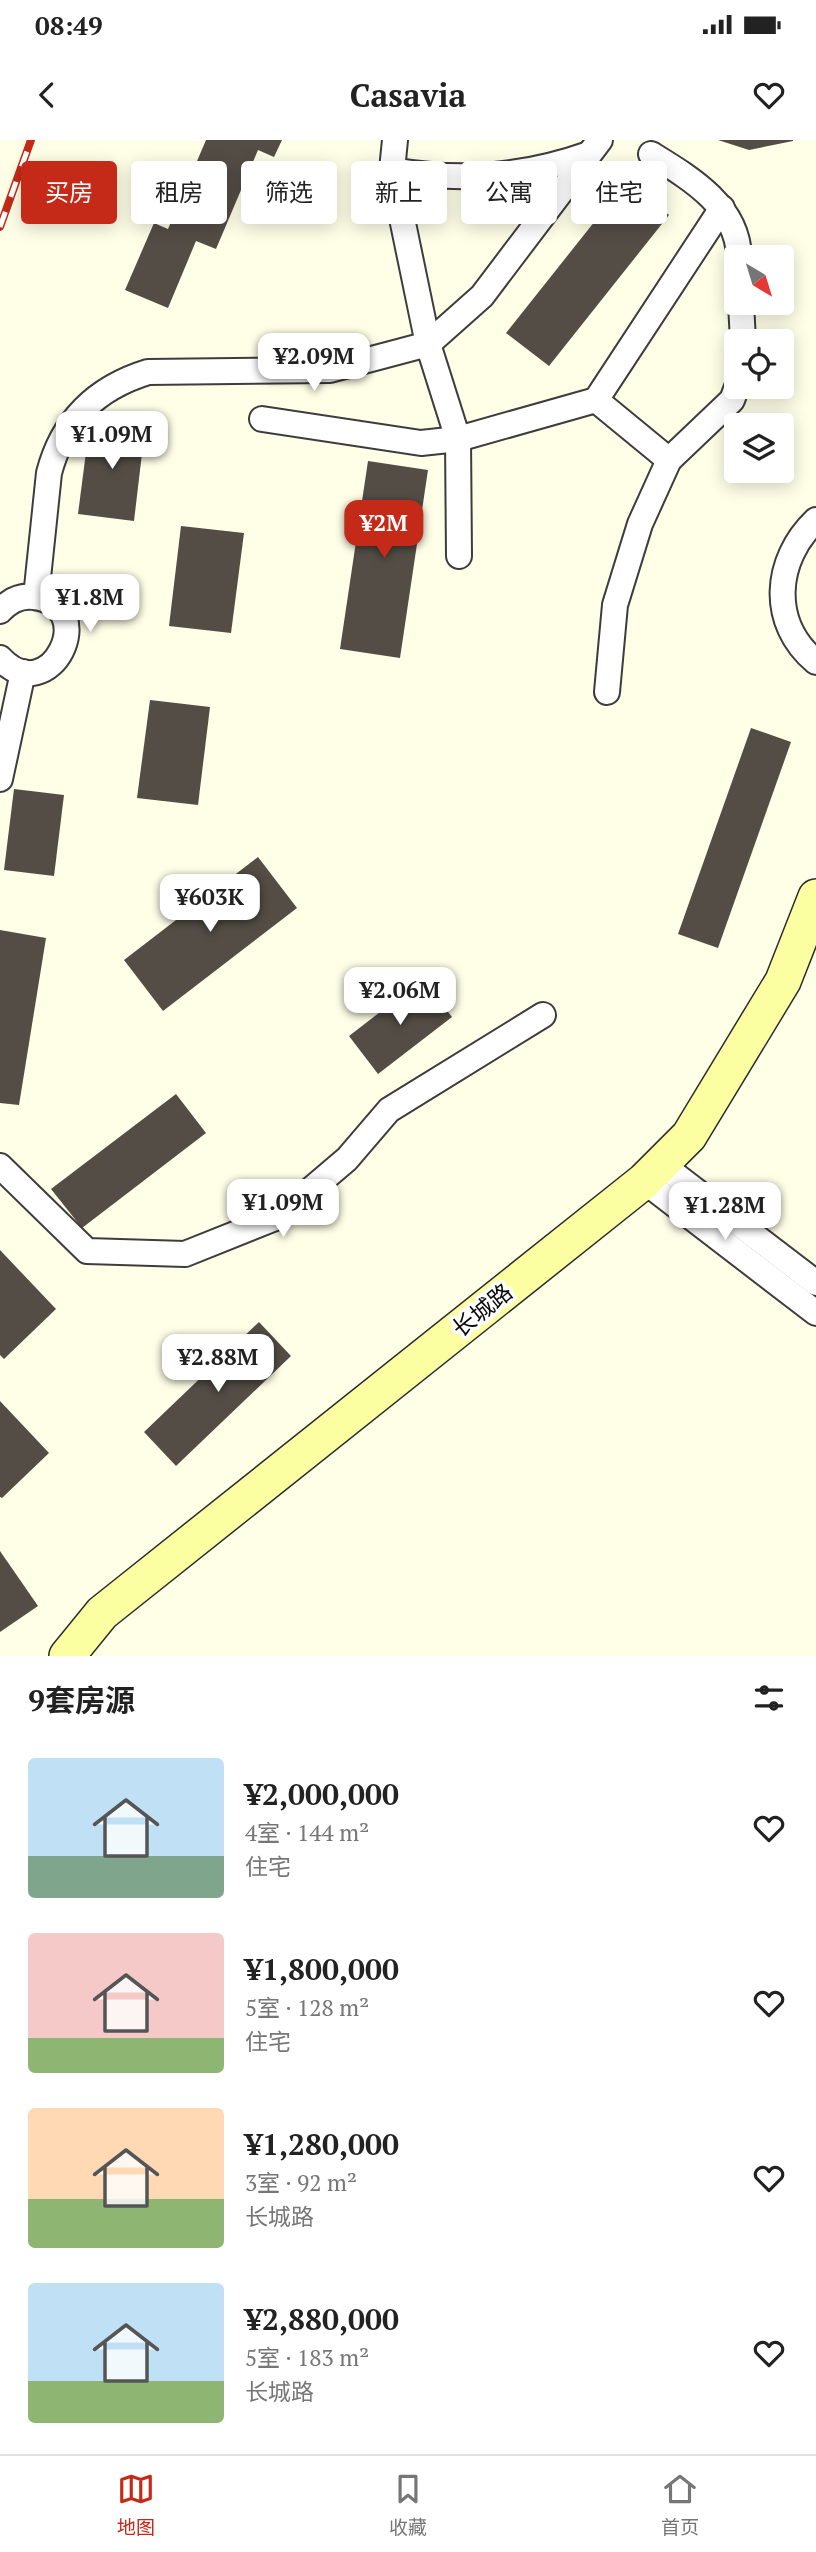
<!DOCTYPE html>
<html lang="zh">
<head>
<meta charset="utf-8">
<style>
	body { margin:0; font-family:"PT Serif","Noto Sans SC",serif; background:#f2f2f2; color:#222; height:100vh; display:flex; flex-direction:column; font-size:26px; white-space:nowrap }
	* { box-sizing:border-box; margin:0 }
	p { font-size:23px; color:#767676 }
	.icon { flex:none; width:38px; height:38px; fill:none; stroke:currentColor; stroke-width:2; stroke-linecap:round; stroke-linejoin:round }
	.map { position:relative; height:1516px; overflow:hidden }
	.side { display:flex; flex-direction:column; background:#fff; flex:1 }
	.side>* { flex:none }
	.banner { position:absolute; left:21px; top:21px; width:775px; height:63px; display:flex; gap:14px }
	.needle { width:46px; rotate:142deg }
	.fabs { position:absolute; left:724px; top:105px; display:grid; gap:14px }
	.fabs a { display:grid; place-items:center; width:70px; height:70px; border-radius:7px; background:#fff; box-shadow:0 4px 18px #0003; font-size:35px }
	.price { position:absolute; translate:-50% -60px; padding:0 16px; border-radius:14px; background:#fff; color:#222; font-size:23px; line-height:46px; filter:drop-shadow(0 2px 4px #0008) }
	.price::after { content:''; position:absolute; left:50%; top:42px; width:21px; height:16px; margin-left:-10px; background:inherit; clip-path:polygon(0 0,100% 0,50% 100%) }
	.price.on { background:#c42a17; color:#fff }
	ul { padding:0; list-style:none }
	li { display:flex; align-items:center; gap:21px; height:175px; padding:0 28px }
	li span { display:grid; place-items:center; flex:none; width:196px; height:140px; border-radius:7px; color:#555 }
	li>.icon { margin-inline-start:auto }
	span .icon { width:84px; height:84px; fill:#fffc; stroke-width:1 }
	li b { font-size:30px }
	h2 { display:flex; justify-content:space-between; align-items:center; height:84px; padding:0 28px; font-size:30px }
	.chip { padding:0 24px; border-radius:7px; background:#fff; box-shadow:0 4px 18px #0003; font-size:24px; line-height:63px }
	.chip.on { background:#c42a17; color:#fff }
	.status { display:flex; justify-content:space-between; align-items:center; height:49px; padding:0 35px; background:#fff; direction:ltr }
	.status svg { height:19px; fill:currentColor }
	header { display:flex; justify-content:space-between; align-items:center; height:91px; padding:0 28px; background:#fff; font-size:32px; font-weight:700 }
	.dock { display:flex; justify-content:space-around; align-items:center; height:98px; border-top:2px solid #e0e0e0; background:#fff; font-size:19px; color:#767676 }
	.dock a { display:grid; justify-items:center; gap:4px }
	.dock .on { color:#c42a17 }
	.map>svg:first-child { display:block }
</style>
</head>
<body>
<div class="status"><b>08:49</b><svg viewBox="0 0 49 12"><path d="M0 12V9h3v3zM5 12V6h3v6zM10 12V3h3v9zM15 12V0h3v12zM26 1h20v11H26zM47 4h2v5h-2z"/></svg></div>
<header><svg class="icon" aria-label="back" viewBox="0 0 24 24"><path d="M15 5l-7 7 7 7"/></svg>Casavia<svg class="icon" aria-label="heart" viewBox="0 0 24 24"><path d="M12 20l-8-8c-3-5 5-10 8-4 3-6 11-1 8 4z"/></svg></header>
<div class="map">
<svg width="816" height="1516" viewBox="0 0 816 1516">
	<rect width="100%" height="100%" fill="#fffee7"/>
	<g fill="#534d45">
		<polygon points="206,0 282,0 274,17 258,10 216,109 196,101 168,168 125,150 154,83 168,89"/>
		<polygon points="718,0 793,0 793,1 749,10"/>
		<polygon points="626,42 669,75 549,226 506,193"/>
		<polygon points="90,281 145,288 134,381 78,374"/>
		<polygon points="368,321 428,330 400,518 340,509"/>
		<polygon points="181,386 244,393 231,493 169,486"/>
		<polygon points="150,560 210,567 198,665 137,658"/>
		<polygon points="751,588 791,602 718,808 678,794"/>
		<polygon points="14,649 64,655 54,736 4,730"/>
		<polygon points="258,717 297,768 163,871 124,820"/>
		<polygon points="0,790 46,798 19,965 0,963"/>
		<polygon points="423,839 452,877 378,934 349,896"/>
		<polygon points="176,954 206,993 82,1088 51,1049"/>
		<polygon points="0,1110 56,1169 4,1219 0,1215"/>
		<polygon points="259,1182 291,1216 176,1326 144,1292"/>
		<polygon points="0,1261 49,1313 2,1358 0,1357"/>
		<polygon points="0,1411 38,1466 0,1492"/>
	</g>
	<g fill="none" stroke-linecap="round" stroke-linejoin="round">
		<g stroke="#3d3d3d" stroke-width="28">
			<g id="street">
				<polyline points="395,0 392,30 428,204 458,299 459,416"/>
				<path d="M651,14C690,38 738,66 739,117"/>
				<path d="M392,30C461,42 524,37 589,14"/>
				<polyline points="741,163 743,201"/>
				<polyline points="596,260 669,320 640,384 615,465 607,552"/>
				<polyline points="262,279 421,303 458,299 596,260 722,68"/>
				<polyline points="669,320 732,260 737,247"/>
				<path d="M816,380C774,420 769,483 816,522"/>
				<path d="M36,457L49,333C63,280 96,248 148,232L330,230L428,204L482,156L600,0"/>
				<path d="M0,471C9,461 20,455 34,457C102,465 50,572 0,518"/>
				<polyline points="0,639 23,532"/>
				<polyline points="661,1024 816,1143"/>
				<polyline points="0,1026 87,1111 185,1114 280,1076 347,1019 389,970 543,875"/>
				<polyline points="644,1041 816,1173"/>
			</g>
		</g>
		<g stroke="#2c2c2c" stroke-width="38">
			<polyline id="secondary" points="67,1516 102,1473 644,1041 689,996 783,841 816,757"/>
		</g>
		<use href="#street" stroke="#fff" stroke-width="24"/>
		<use href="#secondary" stroke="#fbffa2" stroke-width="35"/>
		<g stroke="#c42a17" stroke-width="8">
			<polyline id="rail" points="0,87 31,0"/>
		</g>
		<use href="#rail" stroke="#fff" stroke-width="5" stroke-dasharray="16" stroke-linecap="butt"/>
	</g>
	<g text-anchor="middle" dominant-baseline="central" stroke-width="7" stroke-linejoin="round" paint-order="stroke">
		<g font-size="23" fill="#0a0a0a" stroke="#fff">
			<text transform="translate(482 1170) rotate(-39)">长城路</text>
		</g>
	</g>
</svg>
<div class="fabs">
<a><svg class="needle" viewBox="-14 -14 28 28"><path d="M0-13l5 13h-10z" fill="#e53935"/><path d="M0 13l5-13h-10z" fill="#767676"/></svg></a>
<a><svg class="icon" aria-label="locate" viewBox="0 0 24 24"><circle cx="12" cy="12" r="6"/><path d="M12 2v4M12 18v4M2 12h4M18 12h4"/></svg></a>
<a><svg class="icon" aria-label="layers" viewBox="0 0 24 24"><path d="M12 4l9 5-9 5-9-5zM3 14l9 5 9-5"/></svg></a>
</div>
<b class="price" style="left:314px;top:253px">¥2.09M</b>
<b class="price" style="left:112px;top:331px">¥1.09M</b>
<b class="price on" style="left:384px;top:420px">¥2M</b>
<b class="price" style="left:90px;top:494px">¥1.8M</b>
<b class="price" style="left:210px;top:794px">¥603K</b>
<b class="price" style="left:400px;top:887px">¥2.06M</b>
<b class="price" style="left:283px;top:1099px">¥1.09M</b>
<b class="price" style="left:725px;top:1102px">¥1.28M</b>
<b class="price" style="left:218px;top:1254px">¥2.88M</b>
<div class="banner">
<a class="chip on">买房</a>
<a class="chip">租房</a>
<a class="chip">筛选</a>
<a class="chip">新上</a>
<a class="chip">公寓</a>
<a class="chip">住宅</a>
</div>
</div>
<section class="side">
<h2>9套房源<svg class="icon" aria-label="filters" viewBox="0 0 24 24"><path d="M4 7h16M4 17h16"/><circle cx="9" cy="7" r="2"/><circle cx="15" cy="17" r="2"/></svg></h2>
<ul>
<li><span style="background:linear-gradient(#bfe0f5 70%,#7fa58c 0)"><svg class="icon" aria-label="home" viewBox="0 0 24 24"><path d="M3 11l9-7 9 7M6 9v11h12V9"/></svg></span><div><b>¥2,000,000</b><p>4室 · 144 m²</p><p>住宅</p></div><svg class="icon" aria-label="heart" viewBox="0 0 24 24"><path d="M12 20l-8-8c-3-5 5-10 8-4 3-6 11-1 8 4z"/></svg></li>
<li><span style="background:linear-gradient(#f6c9c9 75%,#8fb573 0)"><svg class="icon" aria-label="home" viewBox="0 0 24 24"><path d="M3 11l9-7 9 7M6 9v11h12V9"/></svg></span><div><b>¥1,800,000</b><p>5室 · 128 m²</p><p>住宅</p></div><svg class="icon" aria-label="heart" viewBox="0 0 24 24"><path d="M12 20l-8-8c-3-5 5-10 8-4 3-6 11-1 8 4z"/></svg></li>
<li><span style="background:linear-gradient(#ffd9b3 65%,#8fb573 0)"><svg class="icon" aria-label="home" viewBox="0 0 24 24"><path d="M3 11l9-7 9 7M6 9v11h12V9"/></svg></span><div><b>¥1,280,000</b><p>3室 · 92 m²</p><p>长城路</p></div><svg class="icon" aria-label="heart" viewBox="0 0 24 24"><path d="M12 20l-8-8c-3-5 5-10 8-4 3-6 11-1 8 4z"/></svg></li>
<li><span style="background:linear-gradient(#bfe0f5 70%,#8fb573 0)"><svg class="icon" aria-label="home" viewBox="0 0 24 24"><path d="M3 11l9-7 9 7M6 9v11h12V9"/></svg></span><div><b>¥2,880,000</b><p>5室 · 183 m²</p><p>长城路</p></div><svg class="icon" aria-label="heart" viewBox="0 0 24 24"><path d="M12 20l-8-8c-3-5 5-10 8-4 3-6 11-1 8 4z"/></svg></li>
</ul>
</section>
<nav class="dock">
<a class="on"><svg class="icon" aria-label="map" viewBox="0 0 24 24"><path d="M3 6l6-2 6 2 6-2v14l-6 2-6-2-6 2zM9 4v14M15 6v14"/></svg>地图</a>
<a><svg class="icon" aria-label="saved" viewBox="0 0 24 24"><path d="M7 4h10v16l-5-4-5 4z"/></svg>收藏</a>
<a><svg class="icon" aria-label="home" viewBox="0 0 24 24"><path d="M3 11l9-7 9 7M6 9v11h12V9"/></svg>首页</a>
</nav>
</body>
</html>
